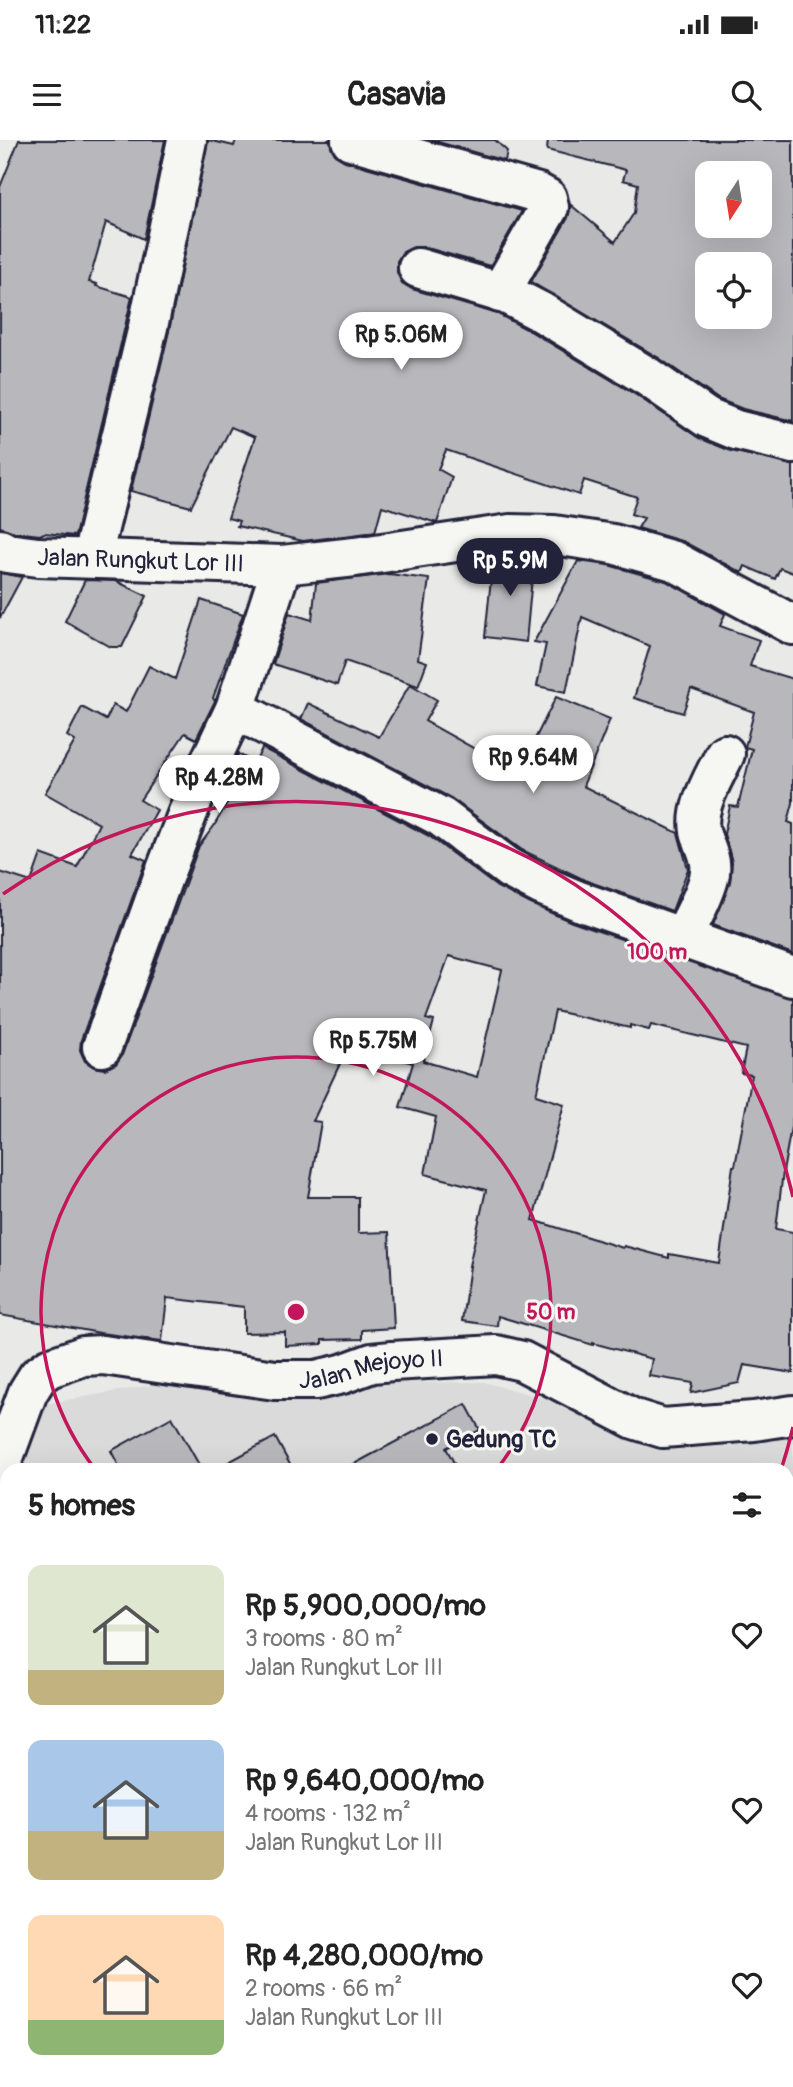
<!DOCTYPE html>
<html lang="en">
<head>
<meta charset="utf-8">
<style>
	body { margin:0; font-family:Pangolin,sans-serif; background:#f2f2f2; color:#222; height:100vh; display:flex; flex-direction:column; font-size:26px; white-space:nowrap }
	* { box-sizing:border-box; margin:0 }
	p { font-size:23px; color:#767676 }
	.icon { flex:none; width:38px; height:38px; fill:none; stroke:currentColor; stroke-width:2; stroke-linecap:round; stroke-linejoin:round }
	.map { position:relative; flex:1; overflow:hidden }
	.drawer { position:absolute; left:0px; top:1323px; width:794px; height:625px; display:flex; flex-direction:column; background:#fff; border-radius:21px 21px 0 0; box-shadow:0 7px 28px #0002 }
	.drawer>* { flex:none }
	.needle { width:46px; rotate:192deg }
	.buttons { position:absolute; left:695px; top:21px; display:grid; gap:14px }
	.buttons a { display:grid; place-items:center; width:77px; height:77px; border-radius:14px; background:#fff; box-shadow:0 7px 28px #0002; font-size:35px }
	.price { position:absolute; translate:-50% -60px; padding:0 16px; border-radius:24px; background:#fff; color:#222; font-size:23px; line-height:46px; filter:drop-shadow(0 2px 4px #0008) }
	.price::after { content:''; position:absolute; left:50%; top:42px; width:21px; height:16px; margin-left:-10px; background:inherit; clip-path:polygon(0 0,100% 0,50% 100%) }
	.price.active { background:#22223b; color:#fff }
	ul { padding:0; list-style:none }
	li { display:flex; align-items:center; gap:21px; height:175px; padding:0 28px }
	li span { display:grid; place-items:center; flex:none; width:196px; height:140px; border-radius:14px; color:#555 }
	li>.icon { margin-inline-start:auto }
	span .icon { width:84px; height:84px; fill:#fffc; stroke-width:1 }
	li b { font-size:30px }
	h2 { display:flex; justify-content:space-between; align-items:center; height:84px; padding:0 28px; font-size:30px }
	.status { display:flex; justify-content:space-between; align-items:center; height:49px; padding:0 35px; background:#fff; direction:ltr }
	.status svg { height:19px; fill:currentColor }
	header { display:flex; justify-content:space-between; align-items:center; height:91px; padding:0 28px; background:#fff; font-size:32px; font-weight:800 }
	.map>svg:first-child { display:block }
</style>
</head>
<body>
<div class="status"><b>11:22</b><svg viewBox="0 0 49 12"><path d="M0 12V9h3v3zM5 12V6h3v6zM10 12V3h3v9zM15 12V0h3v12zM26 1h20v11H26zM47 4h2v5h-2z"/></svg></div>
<header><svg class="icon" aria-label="menu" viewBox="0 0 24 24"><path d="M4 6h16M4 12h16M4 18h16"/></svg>Casavia<svg class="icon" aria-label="search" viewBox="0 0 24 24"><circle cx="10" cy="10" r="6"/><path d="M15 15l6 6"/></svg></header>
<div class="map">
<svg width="793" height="1947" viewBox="0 0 793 1947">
	<rect width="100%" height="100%" fill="#e9e9e7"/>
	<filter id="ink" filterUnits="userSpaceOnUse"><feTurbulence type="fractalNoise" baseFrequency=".0143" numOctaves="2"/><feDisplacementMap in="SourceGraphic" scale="14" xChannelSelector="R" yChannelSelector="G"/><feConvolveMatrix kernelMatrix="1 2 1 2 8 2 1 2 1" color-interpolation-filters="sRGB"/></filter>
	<g filter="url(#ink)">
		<g fill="#dadada">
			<polygon points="483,1242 701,1299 793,1290 793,1911 788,1925 788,1330 22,1330 38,1265 152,1245"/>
			<polygon points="7,1388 7,1941 781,1941 779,1947 0,1947 0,1416"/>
		</g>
		<g fill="#b8b8bc" stroke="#22223b" stroke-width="2" fill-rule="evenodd">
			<polygon points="19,0 165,0 144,99 106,82 89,142 97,144 96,146 132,157 75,396 44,393 40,395 14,392 0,387 0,47"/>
			<polygon points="208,0 234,6 236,0 330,0 335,15 345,21 522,71 490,126 424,107 414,107 403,112 397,121 397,132 402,143 412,149 498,174 530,191 636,255 699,298 731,311 793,325 793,433 780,428 775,439 745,426 742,433 684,402 638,388 644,378 631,374 637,357 584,340 579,355 446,310 438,329 452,337 437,383 382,366 375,392 352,395 303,401 237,386 239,381 228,378 255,297 231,287 191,367 131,351 169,191"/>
			<polygon points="431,0 495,0 507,11 505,21"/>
			<path d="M548,0H793V281L743,269L718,259L659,218L531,142L568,78L571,65L615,102L634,73L638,44L623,40L626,30L547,10ZM707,33H760V86H707ZM707,124H760V177H707Z"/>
			<polygon points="511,416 534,416 526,502 485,497 493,419"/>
			<polygon points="578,421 608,425 666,441 725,474 720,486 759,500 750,526 793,539 793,663 788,682 793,684 793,814 713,785 730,742 732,722 724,694 730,666 738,667 752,609 745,607 754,572 691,549 683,573 634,558 650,506 582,477 566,552 537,546 546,504 534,502"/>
			<polygon points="0,433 22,437 0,478"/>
			<polygon points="389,434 429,439 418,519 427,522 418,546 345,521 337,545 273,524 289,473 312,480 316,443"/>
			<polygon points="85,440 116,441 147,456 122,507 111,507 65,481"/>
			<path d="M201,460L243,474L213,558L215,561L196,599L185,593L140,660L157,670L132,714L146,720L81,900L80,910L85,921L94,927L105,929L116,924L122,915L199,706L214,686L237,646L226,640L238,614L255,623L262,608L429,696L497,747L533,765L572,782L793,858V976L783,1032L776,1089L793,1092V1233L744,1225L739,1243L691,1253L693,1243L649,1236L652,1219L593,1203V1205L498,1176L497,1186L462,1181L470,1126H469L486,1050L425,1034L436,977L400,967L413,923L371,911L352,898L313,981L321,982L308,1057H358V1093L389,1092L394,1188L362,1190V1199L322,1200V1204L285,1206V1192L244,1193V1167L167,1158L162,1201L100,1193L0,1175V732L31,742L41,714L77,727L99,684L45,653L75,601L67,596L82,567L106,580L113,565L126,572L149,526L175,539ZM449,816L502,830L477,937L423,921L434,881L426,879ZM555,871L630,888V885L649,890L651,885L746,908L741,933L752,935L735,1026H733L719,1123L669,1114V1118L624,1106L623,1108L533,1080L564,964L536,955Z"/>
			<polygon points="410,544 437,560 425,581 477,610 480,604 522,625 556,557 610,579 583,646 678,693 688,729 672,771 587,741 522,710 451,658 301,579 308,563 379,597"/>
			<polygon points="466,1264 480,1290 446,1308 458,1330 343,1330"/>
			<polygon points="172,1277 202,1330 121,1330 111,1311"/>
			<polygon points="275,1297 293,1330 214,1330"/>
		</g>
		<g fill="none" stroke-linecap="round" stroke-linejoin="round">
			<g stroke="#22223b" stroke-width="44">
				<g id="minor">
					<polyline points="351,0 538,53 547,58 549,67 500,153"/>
					<polyline points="418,128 506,154 541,172 648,237 707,278 736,290 793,304"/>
					<path id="s1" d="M0,409L7,413L38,417L282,425L355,417L510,394L554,395L613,404L674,421L793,485"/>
					<polyline points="92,417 148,187 187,0"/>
					<polyline points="235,569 441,677 510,729 543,746 579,761 793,837"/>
					<path d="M683,797C692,778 704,758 709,738C714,720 704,707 700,691C695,666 715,636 725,614"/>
					<polyline points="102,907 162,740 197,649 235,569 282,425"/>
					<path id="s2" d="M0,1328L28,1252L38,1236L49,1228L83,1216L103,1215L275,1240H316L342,1234L372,1223L392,1221L496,1215L522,1221L634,1279L663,1288L754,1281L793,1275"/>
					<polyline points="788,1763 793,1750"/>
					<polyline points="275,1941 277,1947"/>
					<polyline points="658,1941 660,1947"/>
					<polyline points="716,1947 718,1941"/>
				</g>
			</g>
			<polyline stroke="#22223b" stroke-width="4.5" stroke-dasharray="5 5" stroke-linecap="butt" points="786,1947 793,1928"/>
			<use href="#minor" stroke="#f6f6f2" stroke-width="38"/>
		</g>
	</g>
	<g fill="none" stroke="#c2185b" stroke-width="3.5">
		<path d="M95 1329A255 255 0 1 1 497 1329"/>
		<path d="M793 1287A510 510 0 0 1 781 1330M3 754A510 510 0 0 1 793 1057"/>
	</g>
	<circle fill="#22223b" stroke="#f6f6f2" stroke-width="2.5" cx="432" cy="1299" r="7"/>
	<g text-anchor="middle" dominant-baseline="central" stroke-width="6" stroke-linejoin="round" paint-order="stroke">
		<g font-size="24" fill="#22223b" stroke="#f6f6f2">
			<text stroke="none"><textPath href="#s1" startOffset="142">Jalan Rungkut Lor III</textPath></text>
			<text stroke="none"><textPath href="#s2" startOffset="441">Jalan Mejoyo II</textPath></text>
		</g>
		<g font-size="24" font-weight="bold" fill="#22223b" stroke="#f6f6f2" text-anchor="start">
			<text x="446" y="1299">Gedung TC</text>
		</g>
	</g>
	<circle cx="296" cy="1172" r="10" fill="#c2185b" stroke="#f6f6f2" stroke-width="3.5"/>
	<g font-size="21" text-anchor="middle" font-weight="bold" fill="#c2185b" stroke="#f6f6f2" stroke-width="6" stroke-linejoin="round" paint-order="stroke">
		<text x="657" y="819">100 m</text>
		<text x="551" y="1179">50 m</text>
	</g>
</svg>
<div class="buttons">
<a><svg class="needle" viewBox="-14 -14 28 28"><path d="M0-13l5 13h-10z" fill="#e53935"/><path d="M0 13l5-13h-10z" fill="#767676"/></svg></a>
<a><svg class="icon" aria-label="locate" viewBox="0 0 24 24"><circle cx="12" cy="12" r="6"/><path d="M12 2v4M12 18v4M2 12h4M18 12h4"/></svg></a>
</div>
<b class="price" style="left:401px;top:232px">Rp 5.06M</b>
<b class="price active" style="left:510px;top:458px">Rp 5.9M</b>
<b class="price" style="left:533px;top:655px">Rp 9.64M</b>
<b class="price" style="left:219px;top:675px">Rp 4.28M</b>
<b class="price" style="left:373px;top:938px">Rp 5.75M</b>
<section class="drawer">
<h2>5 homes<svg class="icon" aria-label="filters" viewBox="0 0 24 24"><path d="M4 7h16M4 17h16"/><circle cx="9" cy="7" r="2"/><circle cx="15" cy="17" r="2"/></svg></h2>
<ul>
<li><span style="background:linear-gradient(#dfe7d0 75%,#c2b280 0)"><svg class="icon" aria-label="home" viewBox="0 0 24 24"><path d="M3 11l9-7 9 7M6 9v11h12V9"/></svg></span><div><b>Rp 5,900,000/mo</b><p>3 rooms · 80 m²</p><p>Jalan Rungkut Lor III</p></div><svg class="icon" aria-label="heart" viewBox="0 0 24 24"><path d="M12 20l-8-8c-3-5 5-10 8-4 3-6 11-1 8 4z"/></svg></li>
<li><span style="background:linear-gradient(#a9c7e8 65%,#c2b280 0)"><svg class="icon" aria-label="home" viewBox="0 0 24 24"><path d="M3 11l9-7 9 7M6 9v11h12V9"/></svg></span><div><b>Rp 9,640,000/mo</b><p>4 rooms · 132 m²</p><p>Jalan Rungkut Lor III</p></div><svg class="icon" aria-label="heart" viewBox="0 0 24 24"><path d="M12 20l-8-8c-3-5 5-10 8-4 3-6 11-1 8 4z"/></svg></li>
<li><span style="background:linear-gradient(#ffd9b3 75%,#8fb573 0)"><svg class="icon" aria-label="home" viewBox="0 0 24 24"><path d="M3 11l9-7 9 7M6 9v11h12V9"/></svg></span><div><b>Rp 4,280,000/mo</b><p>2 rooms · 66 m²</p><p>Jalan Rungkut Lor III</p></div><svg class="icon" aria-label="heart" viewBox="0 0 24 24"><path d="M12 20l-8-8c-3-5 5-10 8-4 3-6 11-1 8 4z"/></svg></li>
</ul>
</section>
</div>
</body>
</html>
